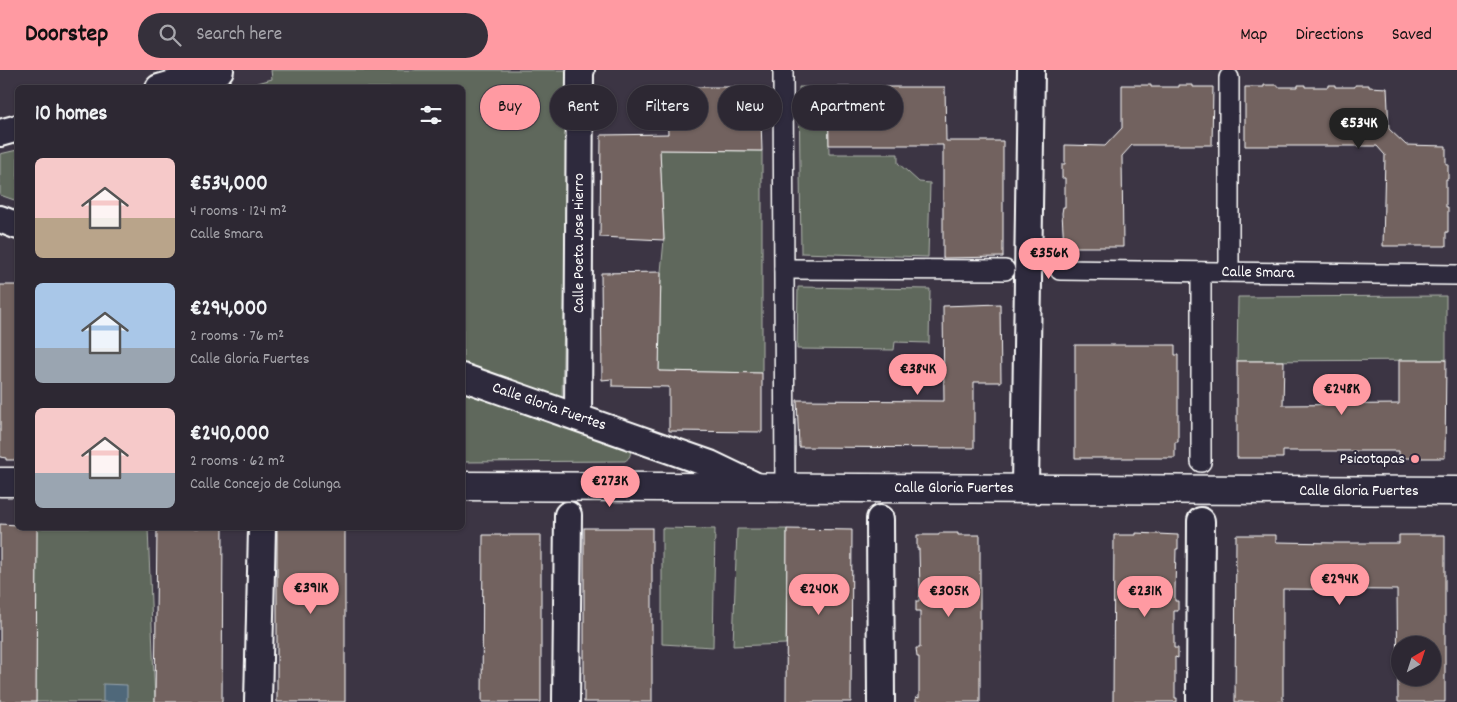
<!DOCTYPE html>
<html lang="en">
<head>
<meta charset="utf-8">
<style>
	body { margin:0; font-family:Dekko,sans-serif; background:#35303b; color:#f1f3f6; height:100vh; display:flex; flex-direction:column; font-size:19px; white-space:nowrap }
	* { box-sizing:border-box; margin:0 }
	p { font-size:16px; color:#a7a6ac }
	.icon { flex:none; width:28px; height:28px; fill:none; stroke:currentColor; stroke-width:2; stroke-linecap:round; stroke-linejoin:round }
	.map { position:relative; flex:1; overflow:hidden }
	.drawer { position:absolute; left:15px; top:15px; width:450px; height:445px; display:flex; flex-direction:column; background:#2d2833; border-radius:8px; box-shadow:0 1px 4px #0004,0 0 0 1px #48444e }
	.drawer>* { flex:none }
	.guide { position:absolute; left:480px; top:15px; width:475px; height:45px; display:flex; gap:10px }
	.needle { width:32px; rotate:39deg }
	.fabs { position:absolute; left:1391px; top:566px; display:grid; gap:10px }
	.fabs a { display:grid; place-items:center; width:50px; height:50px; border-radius:50%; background:#2d2833; box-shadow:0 1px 4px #0004,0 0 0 1px #48444e; font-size:25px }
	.price { position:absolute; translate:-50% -42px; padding:0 11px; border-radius:18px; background:#ff9aa2; color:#111; font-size:16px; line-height:32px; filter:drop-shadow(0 1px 2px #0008) }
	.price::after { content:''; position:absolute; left:50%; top:30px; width:15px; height:11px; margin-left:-8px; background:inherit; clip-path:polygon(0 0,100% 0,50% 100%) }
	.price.active { background:#222; color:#fff }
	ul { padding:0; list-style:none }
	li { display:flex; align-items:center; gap:15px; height:125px; padding:0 20px }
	li span { display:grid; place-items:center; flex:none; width:140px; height:100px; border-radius:8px; color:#555 }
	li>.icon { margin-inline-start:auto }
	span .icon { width:60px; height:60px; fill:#fffc; stroke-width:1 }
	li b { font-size:21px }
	h2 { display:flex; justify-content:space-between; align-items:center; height:60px; padding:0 20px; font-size:21px }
	.chip { padding:0 18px; border-radius:22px; background:#2d2833; box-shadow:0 1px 4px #0004,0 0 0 1px #48444e; font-size:18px; line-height:45px }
	.chip.active { background:#ff9aa2; color:#111 }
	header { display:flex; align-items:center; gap:30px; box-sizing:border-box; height:70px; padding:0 25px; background:#ff9aa2; color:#111 }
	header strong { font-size:24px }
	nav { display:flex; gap:28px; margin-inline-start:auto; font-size:18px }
	.search { width:350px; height:45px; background:#35303b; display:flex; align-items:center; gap:12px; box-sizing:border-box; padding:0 18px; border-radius:28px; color:#a7a6ac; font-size:19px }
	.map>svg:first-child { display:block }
</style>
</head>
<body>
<header>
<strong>Doorstep</strong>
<div class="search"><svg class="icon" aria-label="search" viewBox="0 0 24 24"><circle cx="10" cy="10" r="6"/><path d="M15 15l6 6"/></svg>Search here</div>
<nav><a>Map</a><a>Directions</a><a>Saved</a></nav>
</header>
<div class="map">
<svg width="1457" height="632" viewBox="0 0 1457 632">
	<rect width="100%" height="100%" fill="#3c3544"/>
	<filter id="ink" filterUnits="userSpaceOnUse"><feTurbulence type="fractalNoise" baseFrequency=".02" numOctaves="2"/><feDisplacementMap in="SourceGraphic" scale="10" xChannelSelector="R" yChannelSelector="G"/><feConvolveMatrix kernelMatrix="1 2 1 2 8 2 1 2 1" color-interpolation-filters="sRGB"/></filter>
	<g filter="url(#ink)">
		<g fill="#5f685b" stroke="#afb4ad">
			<polygon points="271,0 570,0 562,328 463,294 462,18 240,18 272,9"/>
			<polygon points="799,17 828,17 829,84 898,84 898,93 919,112 930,113 928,187 801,183"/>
			<polygon points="17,80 18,80 17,131 0,125 0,84"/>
			<polygon points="660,80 762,81 762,303 659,301 661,202 664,170"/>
			<polygon points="798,217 930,219 929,273 895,272 894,280 797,279"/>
			<polygon points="1446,226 1446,290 1237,291 1238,227"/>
			<path d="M464,323L475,324L629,378C632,383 630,388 625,391L463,392L462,324Z"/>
			<polygon points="37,458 148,458 155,632 36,632"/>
			<polygon points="662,458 715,459 713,577 662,574"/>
			<polygon points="737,459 787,459 786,574 733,576"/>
		</g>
		<polygon fill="#50687a" stroke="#96a4af" points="103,614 127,615 127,632 103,632"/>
		<g fill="#72625f" stroke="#fff" fill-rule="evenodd">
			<polygon points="1122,15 1151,15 1151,17 1179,17 1179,15 1193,15 1193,17 1213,17 1212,75 1132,75 1122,86 1123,177 1064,177 1062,143 1063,137 1065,137 1065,108 1062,108 1062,94 1065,94 1065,75 1105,76 1122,58"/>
			<polygon points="1264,15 1278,15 1278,17 1298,17 1298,15 1305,15 1305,17 1328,17 1328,15 1335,15 1335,17 1355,17 1355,15 1369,15 1369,17 1387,18 1389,59 1406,75 1446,76 1446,94 1448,94 1448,109 1446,109 1446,137 1448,137 1448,162 1446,162 1446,176 1383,176 1385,85 1377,76 1245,76 1245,17 1264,17"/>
			<polygon points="666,17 760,17 762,81 660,80 664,170 600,167 601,65 668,64"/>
			<polygon points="828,17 945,17 946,71 1003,71 1003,187 943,188 943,75 829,75"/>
			<polygon points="661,202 659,301 762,303 762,362 669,361 669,317 612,316 612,309 602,310 601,203"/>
			<polygon points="0,215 18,215 18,390 6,390 6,388 0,387"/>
			<polygon points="1000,234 1001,312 974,312 974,378 799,377 797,330 944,331 943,236"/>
			<polygon points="1075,275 1175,275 1175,285 1178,285 1178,372 1175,372 1175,388 1075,388"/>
			<polygon points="1399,290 1446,290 1445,388 1399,388 1399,381 1283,381 1283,388 1237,388 1237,291 1284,291 1283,335 1399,334"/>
			<polygon points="0,454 18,455 18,458 37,458 36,632 0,632"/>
			<polygon points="157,458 223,458 222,632 155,632"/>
			<polygon points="277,458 345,459 345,632 277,632"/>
			<rect x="584" y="458" width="68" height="174"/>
			<polygon points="787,459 852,460 851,632 786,632"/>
			<polygon points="939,463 958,463 958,465 980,465 980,632 916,632 916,627 919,628 919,587 917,587 916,578 920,578 920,541 916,541 916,531 919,531 920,520 919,479 917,479 917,465 939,465"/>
			<polygon points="1136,463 1178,465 1178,479 1176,479 1175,520 1175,531 1178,531 1178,541 1174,541 1174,578 1178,578 1178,588 1175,587 1175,628 1177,628 1177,632 1113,632 1114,465 1136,465"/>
			<polygon points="483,465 541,465 541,632 482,632"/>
			<path d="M1236,465H1276V472L1336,473H1399V465H1445V632H1398L1397,520L1283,519V632H1235ZM1400,575H1432V608H1400Z"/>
		</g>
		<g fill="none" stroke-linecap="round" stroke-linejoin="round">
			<g stroke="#fff" stroke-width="22">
				<g id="pedestrian">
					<polyline points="783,0 785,417"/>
					<polyline points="784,199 1005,200"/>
					<polyline points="1060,200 1457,205"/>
					<polyline points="1229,202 1229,8"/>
					<polyline points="1201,392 1201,202"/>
				</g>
			</g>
			<g stroke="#fff" stroke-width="30">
				<g id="minor">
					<polyline points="159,18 220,0"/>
					<polyline points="0,63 18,58"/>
					<polyline points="0,149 18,156"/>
					<polyline points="462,307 710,394 758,417"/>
					<polyline points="578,347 580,2 581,0"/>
					<polyline points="1025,418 1031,0"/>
					<polyline points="880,449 881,632"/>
					<polyline points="258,632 262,458"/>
					<polyline points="566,632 568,445"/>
					<polyline points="1200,632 1201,451"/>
				</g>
			</g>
			<g stroke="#fff" stroke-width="31">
				<g id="tertiary">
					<polyline points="0,412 18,412"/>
					<polyline points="462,416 1457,421"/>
				</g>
			</g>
			<use href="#pedestrian" stroke="#2f2a3d" stroke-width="19"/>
			<use href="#minor" stroke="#2f2a3d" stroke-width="26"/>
			<use href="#tertiary" stroke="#2f2a3d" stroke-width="28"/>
		</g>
	</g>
	<circle fill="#ff9aa2" stroke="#2f2a3d" stroke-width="2" cx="1415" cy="389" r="5"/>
	<g text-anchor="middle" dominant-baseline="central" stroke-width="4" stroke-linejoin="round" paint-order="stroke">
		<g font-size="16" fill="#fff" stroke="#2f2a3d">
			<text transform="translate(579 173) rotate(-90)">Calle Poeta Jose Hierro</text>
			<text transform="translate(1258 203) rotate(1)">Calle Smara</text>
			<text transform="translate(549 337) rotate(19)">Calle Gloria Fuertes</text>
			<text x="954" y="418">Calle Gloria Fuertes</text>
			<text x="1359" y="421">Calle Gloria Fuertes</text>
		</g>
		<g font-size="16" fill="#fff" stroke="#2f2a3d" text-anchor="end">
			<text x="1405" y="389">Psicotapas</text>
		</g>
	</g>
</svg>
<div class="fabs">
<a><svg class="needle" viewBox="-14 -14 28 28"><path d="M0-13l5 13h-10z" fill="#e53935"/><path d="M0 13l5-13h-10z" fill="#a7a6ac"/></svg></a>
</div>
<b class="price active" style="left:1359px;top:80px">€534K</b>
<b class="price" style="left:1049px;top:210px">€356K</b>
<b class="price" style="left:918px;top:326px">€384K</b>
<b class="price" style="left:1342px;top:346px">€248K</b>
<b class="price" style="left:610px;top:438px">€273K</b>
<b class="price" style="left:1340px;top:536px">€294K</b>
<b class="price" style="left:311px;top:545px">€391K</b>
<b class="price" style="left:819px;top:546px">€240K</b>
<b class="price" style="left:949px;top:548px">€305K</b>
<b class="price" style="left:1145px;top:548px">€231K</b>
<div class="guide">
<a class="chip active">Buy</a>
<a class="chip">Rent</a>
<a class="chip">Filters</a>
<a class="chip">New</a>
<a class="chip">Apartment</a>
</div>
<section class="drawer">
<h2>10 homes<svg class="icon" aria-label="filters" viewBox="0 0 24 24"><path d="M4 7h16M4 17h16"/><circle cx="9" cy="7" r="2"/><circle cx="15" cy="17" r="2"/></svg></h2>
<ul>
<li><span style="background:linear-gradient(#f6c9c9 60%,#b9a48a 0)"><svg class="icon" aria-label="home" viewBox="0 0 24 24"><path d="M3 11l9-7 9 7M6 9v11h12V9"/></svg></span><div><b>€534,000</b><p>4 rooms · 124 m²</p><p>Calle Smara</p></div></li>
<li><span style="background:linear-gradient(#a9c7e8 65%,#9aa5b1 0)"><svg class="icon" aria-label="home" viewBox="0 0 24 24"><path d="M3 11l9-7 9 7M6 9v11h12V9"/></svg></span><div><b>€294,000</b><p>2 rooms · 76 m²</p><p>Calle Gloria Fuertes</p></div></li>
<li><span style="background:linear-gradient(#f6c9c9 65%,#9aa5b1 0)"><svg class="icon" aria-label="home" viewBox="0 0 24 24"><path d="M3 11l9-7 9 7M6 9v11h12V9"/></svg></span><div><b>€240,000</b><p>2 rooms · 62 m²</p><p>Calle Concejo de Colunga</p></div></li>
</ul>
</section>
</div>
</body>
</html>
